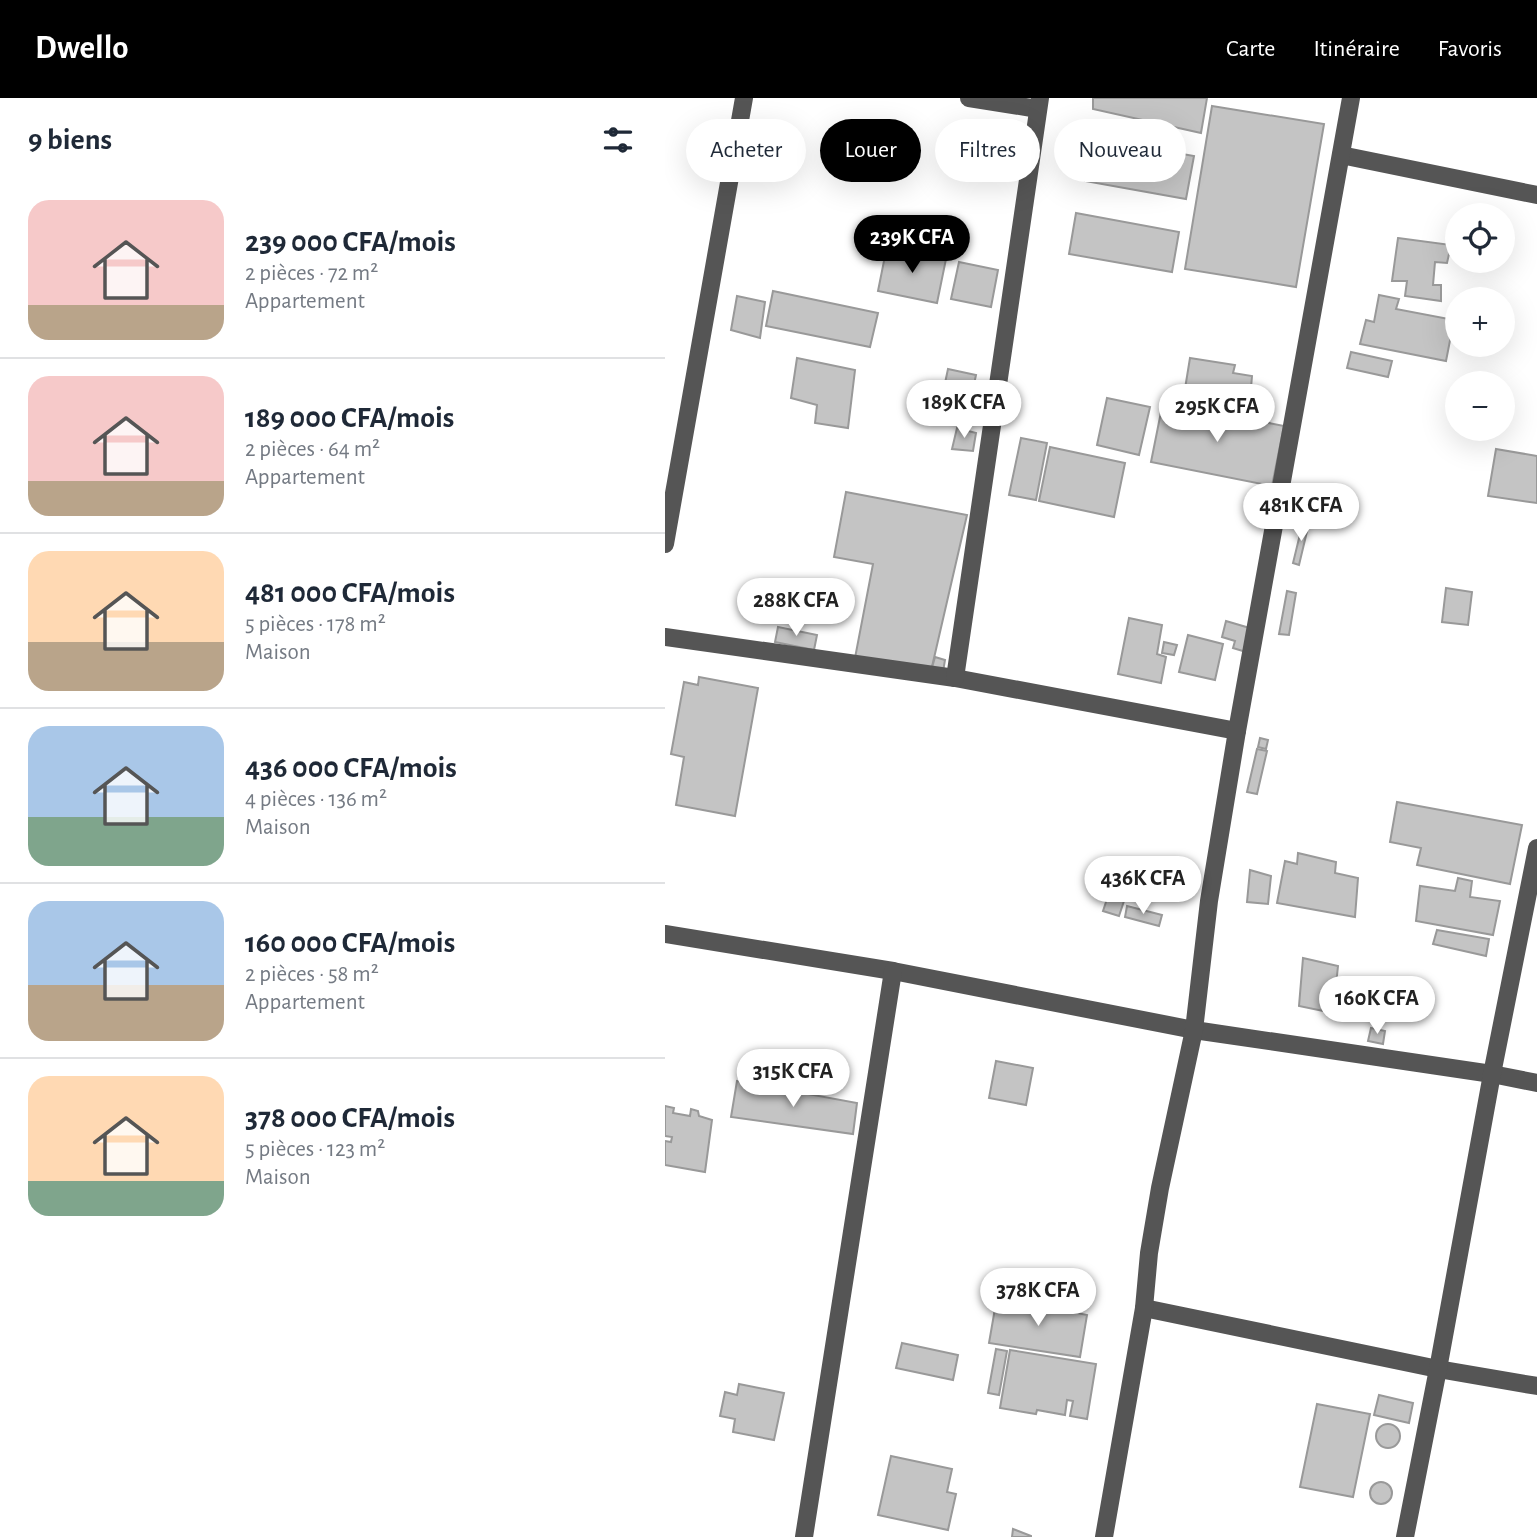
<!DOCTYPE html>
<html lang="fr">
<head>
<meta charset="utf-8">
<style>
	body { margin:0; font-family:"Alegreya Sans",sans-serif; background:#f2f2f3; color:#1f2937; height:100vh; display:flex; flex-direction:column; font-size:26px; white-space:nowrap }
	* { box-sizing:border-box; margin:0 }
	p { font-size:23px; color:#747a83 }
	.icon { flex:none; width:38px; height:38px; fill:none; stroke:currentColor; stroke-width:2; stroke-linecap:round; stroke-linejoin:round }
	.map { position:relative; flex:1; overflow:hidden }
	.sheet { display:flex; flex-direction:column; background:#fff; width:665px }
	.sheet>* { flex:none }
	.hud { position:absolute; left:21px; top:21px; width:665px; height:63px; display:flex; gap:14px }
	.tools { position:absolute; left:780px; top:105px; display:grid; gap:14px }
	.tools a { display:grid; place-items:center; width:70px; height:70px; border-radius:50%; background:#fff; box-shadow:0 7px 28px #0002; font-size:35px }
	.price { position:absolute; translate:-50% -60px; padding:0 16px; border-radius:24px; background:#fff; color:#222; font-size:23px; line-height:46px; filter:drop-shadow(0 2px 4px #0008) }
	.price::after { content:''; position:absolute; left:50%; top:42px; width:21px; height:16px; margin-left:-10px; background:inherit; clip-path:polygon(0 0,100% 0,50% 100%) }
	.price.current { background:#000; color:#fff }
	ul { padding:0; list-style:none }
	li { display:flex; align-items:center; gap:21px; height:175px; padding:0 28px }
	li+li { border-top:2px solid #e0e1e3 }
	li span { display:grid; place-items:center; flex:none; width:196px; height:140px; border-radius:21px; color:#555 }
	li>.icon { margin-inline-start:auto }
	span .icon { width:84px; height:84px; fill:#fffc; stroke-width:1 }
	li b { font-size:30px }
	h2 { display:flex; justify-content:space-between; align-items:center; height:84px; padding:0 28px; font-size:30px }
	.chip { padding:0 24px; border-radius:32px; background:#fff; box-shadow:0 7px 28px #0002; font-size:24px; line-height:63px }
	.chip.current { background:#000; color:#fff }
	header { display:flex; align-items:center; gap:42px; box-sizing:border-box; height:98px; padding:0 35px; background:#000; color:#fff }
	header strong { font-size:33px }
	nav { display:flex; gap:38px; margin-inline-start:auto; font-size:24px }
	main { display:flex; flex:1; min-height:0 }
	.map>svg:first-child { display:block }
</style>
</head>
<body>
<header>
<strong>Dwello</strong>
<nav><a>Carte</a><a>Itinéraire</a><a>Favoris</a></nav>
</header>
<main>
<section class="sheet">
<h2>9 biens<svg class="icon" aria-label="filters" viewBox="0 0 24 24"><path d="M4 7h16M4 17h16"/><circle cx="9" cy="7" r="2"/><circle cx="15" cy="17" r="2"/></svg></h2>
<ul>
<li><span style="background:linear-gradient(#f6c9c9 75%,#b9a48a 0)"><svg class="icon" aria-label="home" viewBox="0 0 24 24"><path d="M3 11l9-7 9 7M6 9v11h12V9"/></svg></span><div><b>239 000 CFA/mois</b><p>2 pièces · 72 m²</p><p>Appartement</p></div></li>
<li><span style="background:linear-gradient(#f6c9c9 75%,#b9a48a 0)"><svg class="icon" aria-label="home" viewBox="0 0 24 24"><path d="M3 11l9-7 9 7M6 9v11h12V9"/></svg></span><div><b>189 000 CFA/mois</b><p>2 pièces · 64 m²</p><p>Appartement</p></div></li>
<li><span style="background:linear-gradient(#ffd9b3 65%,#b9a48a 0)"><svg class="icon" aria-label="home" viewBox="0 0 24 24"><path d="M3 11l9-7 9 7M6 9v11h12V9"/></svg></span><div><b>481 000 CFA/mois</b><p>5 pièces · 178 m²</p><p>Maison</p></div></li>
<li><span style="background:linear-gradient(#a9c7e8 65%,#7fa58c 0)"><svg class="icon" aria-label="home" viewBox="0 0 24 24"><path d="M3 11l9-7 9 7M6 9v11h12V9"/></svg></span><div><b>436 000 CFA/mois</b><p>4 pièces · 136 m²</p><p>Maison</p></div></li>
<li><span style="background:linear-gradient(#a9c7e8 60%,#b9a48a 0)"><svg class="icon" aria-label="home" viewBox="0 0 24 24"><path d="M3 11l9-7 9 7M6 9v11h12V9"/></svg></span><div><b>160 000 CFA/mois</b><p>2 pièces · 58 m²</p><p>Appartement</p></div></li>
<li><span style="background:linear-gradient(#ffd9b3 75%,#7fa58c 0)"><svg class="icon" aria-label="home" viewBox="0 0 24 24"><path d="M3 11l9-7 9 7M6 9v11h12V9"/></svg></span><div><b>378 000 CFA/mois</b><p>5 pièces · 123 m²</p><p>Maison</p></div></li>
</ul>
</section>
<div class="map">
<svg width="872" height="1439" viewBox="0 0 872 1439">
	<rect width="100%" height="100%" fill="#fff"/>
	<g fill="#c4c4c4" stroke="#999" stroke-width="2">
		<polygon points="428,0 542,0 536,35 428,11"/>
		<polygon points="547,8 659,26 631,189 520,171"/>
		<polygon points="428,40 529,58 521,101 420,83"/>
		<polygon points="411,115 514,134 507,174 404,156"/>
		<polygon points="733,140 786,147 782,165 770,164 768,187 776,187 776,203 740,198 742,183 727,183"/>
		<polygon points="222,148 281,161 272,205 213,193"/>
		<polygon points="294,164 333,172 326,209 286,201"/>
		<polygon points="108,193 213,215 205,249 101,228"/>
		<polygon points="714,197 734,201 731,211 789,222 781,263 695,246 701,222 709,224"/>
		<polygon points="72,198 100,204 95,240 66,232"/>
		<polygon points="686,254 727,263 723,279 682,270"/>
		<polygon points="132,260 190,272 183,330 150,325 152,307 126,300"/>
		<polygon points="525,260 570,267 568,275 587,278 584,313 518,303"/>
		<polygon points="283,271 311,277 308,291 280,285"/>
		<polygon points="442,300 485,309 474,357 432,347"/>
		<polygon points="498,304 619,328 607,388 486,364"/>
		<polygon points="292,330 311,335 308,353 287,351"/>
		<polygon points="356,340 382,345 371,402 344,397"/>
		<polygon points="385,349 460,365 449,419 374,403"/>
		<polygon points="831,351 872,358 872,405 823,398"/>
		<polygon points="181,394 302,417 266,573 190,560 208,466 169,459"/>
		<polygon points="640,408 648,410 646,419 638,417"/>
		<polygon points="638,424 644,425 634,467 628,465"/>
		<polygon points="781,490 807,494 803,527 777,524"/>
		<polygon points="622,493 631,495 624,537 614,536"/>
		<polygon points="464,520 497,527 492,556 501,559 496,585 453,576"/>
		<polygon points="561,523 588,531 581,554 568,550 570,543 557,539"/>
		<polygon points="113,529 152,537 149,552 110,544"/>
		<polygon points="523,537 558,546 550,582 514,574"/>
		<polygon points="499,544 512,547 509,557 497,555"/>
		<polygon points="270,559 280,562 278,574 266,573"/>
		<polygon points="34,579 93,590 70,718 11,707 19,659 6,656 19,584 33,587"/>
		<polygon points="595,640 603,642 601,651 593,649"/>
		<polygon points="592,651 602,653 592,696 582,694"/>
		<polygon points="732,704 857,727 845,786 752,767 756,750 725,744"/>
		<polygon points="633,755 671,764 670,775 693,780 690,819 612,805 620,763 632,766"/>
		<polygon points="585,772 606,778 603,806 582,804"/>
		<polygon points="793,780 807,783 805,799 835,803 828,837 751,823 755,788 790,793"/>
		<polygon points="443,798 459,803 454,818 438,813"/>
		<polygon points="462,808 497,817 494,828 460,819"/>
		<polygon points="772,832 824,841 821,858 768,846"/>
		<polygon points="638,860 673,868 668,915 634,908"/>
		<polygon points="706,930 720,933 718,946 703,943"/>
		<polygon points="331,963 368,970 361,1007 324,1000"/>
		<polygon points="72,983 192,1005 188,1036 66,1019"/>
		<polygon points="0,1008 9,1010 8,1015 25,1018 26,1011 33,1013 34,1018 47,1022 40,1074 0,1067 0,1043 6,1044 7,1039 0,1038"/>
		<polygon points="332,1199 422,1217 415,1259 324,1245"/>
		<polygon points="237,1245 293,1257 288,1282 231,1270"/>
		<polygon points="331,1251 342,1253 334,1297 323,1295"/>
		<polygon points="345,1252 431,1266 422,1321 405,1318 408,1303 402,1302 400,1317 372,1312 371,1316 335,1310"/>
		<polygon points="74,1286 119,1295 109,1342 68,1334 70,1321 55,1318 60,1294 72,1297"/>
		<polygon points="714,1297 748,1305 744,1325 709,1317"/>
		<polygon points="652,1306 705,1316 688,1399 635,1389"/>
		<circle cx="723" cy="1338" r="12"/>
		<polygon points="226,1358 287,1371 282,1394 291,1396 283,1432 213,1417"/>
		<circle cx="716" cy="1395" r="11"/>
		<polygon points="348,1431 366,1438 366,1439 347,1439"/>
	</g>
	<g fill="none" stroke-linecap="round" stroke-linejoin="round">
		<g stroke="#555" stroke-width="18">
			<polyline points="304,0 373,11"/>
			<polyline points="676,57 872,97"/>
			<polyline points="0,446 79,0"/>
			<polyline points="0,539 290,580 572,633"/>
			<polyline points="290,580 375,0"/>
			<polyline points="0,836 228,873 529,932 827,976 872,985"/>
			<polyline points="479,1210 773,1271 872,1288"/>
			<polyline points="139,1439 228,873"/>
			<polyline points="439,1439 479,1210 484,1155 495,1090 529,932 544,803 572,633 686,0"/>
			<polyline points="740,1439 773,1271 827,976 872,750"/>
		</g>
	</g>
</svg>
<div class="tools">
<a><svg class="icon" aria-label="locate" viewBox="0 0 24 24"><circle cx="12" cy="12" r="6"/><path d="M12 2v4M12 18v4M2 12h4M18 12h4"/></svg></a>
<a>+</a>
<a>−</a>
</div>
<b class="price current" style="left:247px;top:177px">239K CFA</b>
<b class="price" style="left:299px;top:342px">189K CFA</b>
<b class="price" style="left:552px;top:346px">295K CFA</b>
<b class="price" style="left:636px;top:445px">481K CFA</b>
<b class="price" style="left:131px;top:540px">288K CFA</b>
<b class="price" style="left:478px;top:818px">436K CFA</b>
<b class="price" style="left:712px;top:938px">160K CFA</b>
<b class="price" style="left:128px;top:1011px">315K CFA</b>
<b class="price" style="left:373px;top:1230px">378K CFA</b>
<div class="hud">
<a class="chip">Acheter</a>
<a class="chip current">Louer</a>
<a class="chip">Filtres</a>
<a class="chip">Nouveau</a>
</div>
</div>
</main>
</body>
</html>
